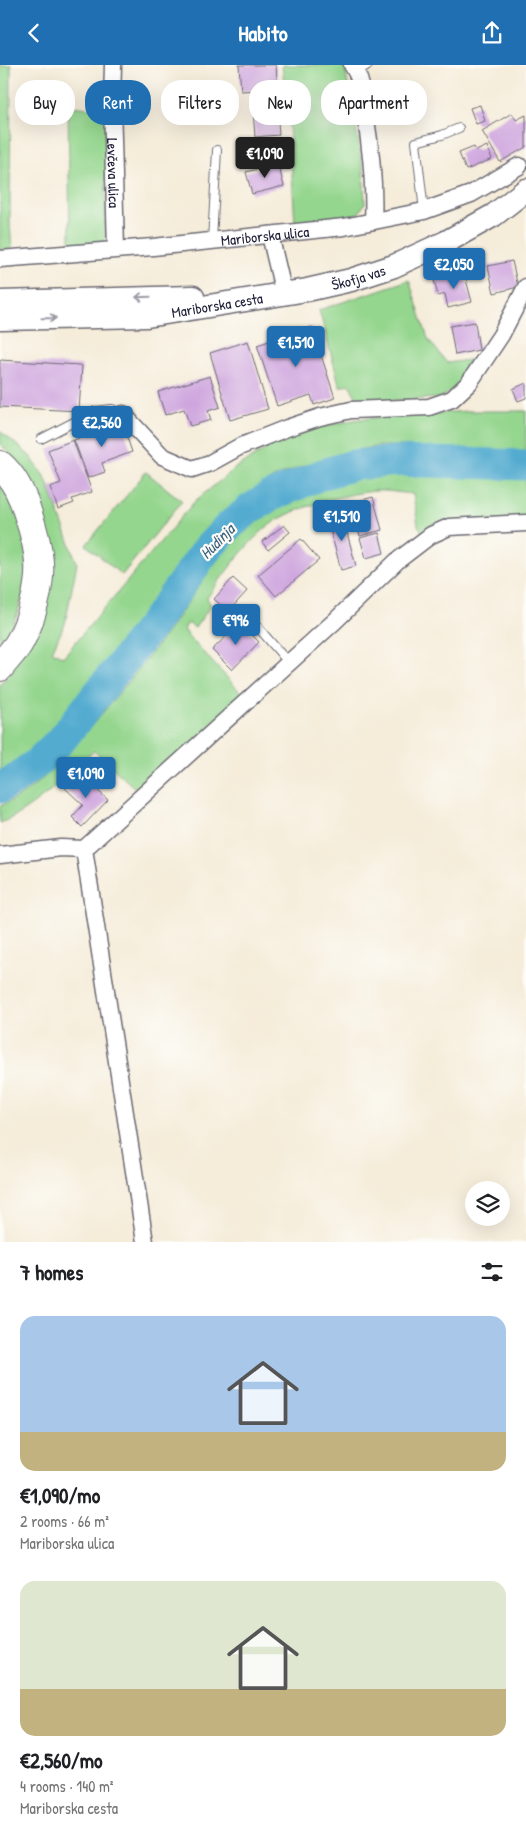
<!DOCTYPE html>
<html lang="en">
<head>
<meta charset="utf-8">
<style>
	body { margin:0; font-family:"Patrick Hand",sans-serif; background:#f6f6f6; color:#202124; height:100vh; display:flex; flex-direction:column; font-size:19px; white-space:nowrap }
	* { box-sizing:border-box; margin:0 }
	p { font-size:16px; color:#757577 }
	.icon { flex:none; width:28px; height:28px; fill:none; stroke:currentColor; stroke-width:2; stroke-linecap:round; stroke-linejoin:round }
	.map { position:relative; height:1177px; overflow:hidden }
	.side { display:flex; flex-direction:column; background:#fff; flex:1 }
	.side>* { flex:none }
	.guide { position:absolute; left:15px; top:15px; width:496px; height:45px; display:flex; gap:10px }
	.controls { position:absolute; left:465px; top:1116px; display:grid; gap:10px }
	.controls a { display:grid; place-items:center; width:45px; height:45px; border-radius:50%; background:#fff; box-shadow:0 5px 20px #0002; font-size:25px }
	.price { position:absolute; translate:-50% -42px; padding:0 11px; border-radius:5px; background:#1f6fb2; color:#fff; font-size:16px; line-height:32px; filter:drop-shadow(0 1px 2px #0008) }
	.price::after { content:''; position:absolute; left:50%; top:30px; width:15px; height:11px; margin-left:-8px; background:inherit; clip-path:polygon(0 0,100% 0,50% 100%) }
	.price.selected { background:#222; color:#fff }
	ul { padding:0; list-style:none }
	li { display:grid; align-content:center; gap:10px; height:265px; padding:0 20px }
	li span { display:grid; place-items:center; height:155px; border-radius:15px; color:#555 }
	li>.icon { margin-inline-start:auto }
	span .icon { width:90px; height:90px; fill:#fffc; stroke-width:1 }
	li b { font-size:21px }
	h2 { display:flex; justify-content:space-between; align-items:center; height:60px; padding:0 20px; font-size:21px }
	.chip { padding:0 18px; border-radius:20px; background:#fff; box-shadow:0 5px 20px #0002; font-size:18px; line-height:45px }
	.chip.selected { background:#1f6fb2; color:#fff }
	header { display:flex; justify-content:space-between; align-items:center; height:65px; padding:0 20px; background:#1f6fb2; color:#fff; font-size:22px; font-weight:700 }
	.map>svg:first-child { display:block }
</style>
</head>
<body>
<header><svg class="icon" aria-label="back" viewBox="0 0 24 24"><path d="M15 5l-7 7 7 7"/></svg>Habito<svg class="icon" aria-label="share" viewBox="0 0 24 24"><path d="M12 15V3M7 8l5-5 5 5M5 13v7h14v-7"/></svg></header>
<div class="map">
<svg width="526" height="1177" viewBox="0 0 526 1177">
	<rect width="100%" height="100%" fill="#fdfcf7"/>
	<filter id="ink" filterUnits="userSpaceOnUse"><feTurbulence type="fractalNoise" baseFrequency=".02" numOctaves="2"/><feDisplacementMap in="SourceGraphic" scale="10" xChannelSelector="R" yChannelSelector="G"/><feConvolveMatrix kernelMatrix="1 2 1 2 8 2 1 2 1" color-interpolation-filters="sRGB"/></filter>
	<filter id="wash" filterUnits="userSpaceOnUse"><feTurbulence type="fractalNoise" baseFrequency=".0096" numOctaves="4" result="noise"/><feDisplacementMap in="SourceGraphic" scale="20" xChannelSelector="R" yChannelSelector="G"/><feGaussianBlur stdDeviation="1.12" result="paint"/><feColorMatrix in="noise" values="0 0 0 0 0 0 0 0 0 0 0 0 0 0 0 0 0 1.4 0 .05"/><feComposite in="paint" operator="in"/></filter>
	<g filter="url(#wash)">
		<rect width="100%" height="100%" fill="#f5ecd9"/>
		<g fill="#94d68e" stroke="#5b7c64">
			<polygon points="0,0 11,0 10,159 12,184 0,185"/>
			<polygon points="282,0 344,0 345,3 363,103 365,138 359,148 344,154 295,159 289,60"/>
			<polygon points="68,41 103,44 106,57 105,177 70,181"/>
			<polygon points="409,215 428,274 447,298 476,294 464,316 441,333 359,337 349,319 340,322 319,245"/>
			<path d="M467,346H526V391L465,389L403,381H379L341,388L303,401L275,412L252,427L226,448L200,475L160,523L157,530C118,585 83,642 32,685C22,694 11,700 0,707V618L8,612L51,499L47,460L35,427L18,397L0,379V366L30,391L46,414L77,498L65,559L52,586L63,592L195,436L237,402L292,368L359,354Z"/>
			<path d="M395,406L466,411L526,413V451L423,469L418,460L413,429C401,428 386,425 374,426C346,429 304,440 279,454C253,468 225,508 207,533L211,540L195,563L188,558L184,564L189,572L246,633L138,726L94,686C67,710 34,745 0,758V741C35,727 64,693 88,665C115,633 142,601 167,567C188,539 206,508 229,480C256,447 315,419 357,410C369,408 382,407 395,406Z"/>
			<polygon points="146,407 182,436 122,510 86,480"/>
			<path d="M0,418C10,433 17,448 23,466C32,499 23,554 0,580Z"/>
		</g>
		<g fill="none" stroke-linecap="round" stroke-linejoin="round">
			<polyline stroke="#53abd0" stroke-width="31" points="0,723 14,715 37,698 61,675 153,559 206,485 230,460 250,444 269,432 323,409 354,400 397,396 526,400"/>
		</g>
		<g id="blocks">
			<g fill="#cea4de">
				<polygon points="239,0 276,0 279,41 260,43 259,25 241,26"/>
				<polygon points="480,40 485,56 476,59 470,43"/>
				<polygon points="277,43 279,70 255,72 253,45"/>
				<polygon points="512,48 516,55 526,50 526,82 500,97 482,66"/>
				<polygon points="487,81 492,94 466,105 459,88 474,82 476,86"/>
				<polygon points="278,99 284,121 252,129 246,107"/>
				<polygon points="512,196 518,222 494,228 488,201"/>
				<polygon points="464,207 472,237 448,243 445,229 438,231 434,215"/>
				<polygon points="475,257 479,285 455,290 450,261"/>
				<polygon points="312,262 335,333 314,340 311,330 277,341 257,280"/>
				<polygon points="248,276 268,344 230,355 210,288"/>
				<polygon points="0,295 79,300 82,301 79,346 0,342"/>
				<polygon points="210,311 220,342 208,346 211,355 190,361 184,344 165,350 158,327"/>
				<polygon points="526,318 526,333 518,336 513,324"/>
				<polygon points="122,358 132,387 102,398 105,407 88,413 74,375"/>
				<polygon points="73,375 92,427 72,434 74,438 58,444 50,422 61,418 48,385"/>
				<polygon points="373,432 382,465 360,471 351,438"/>
				<polygon points="342,449 356,501 341,505 327,453"/>
				<polygon points="284,460 290,467 268,485 262,477"/>
				<polygon points="379,468 384,488 366,493 360,473"/>
				<polygon points="301,474 319,495 276,531 258,510"/>
				<polygon points="233,513 247,526 228,547 214,534"/>
				<polygon points="240,558 259,577 232,605 212,585"/>
				<polygon points="79,708 108,735 82,762 72,752 83,740 65,723"/>
			</g>
		</g>
	</g>
	<g filter="url(#ink)">
		<use href="#blocks" fill-opacity="0" stroke="#6c6972" stroke-width="1"/>
		<g fill="none" stroke-linecap="round" stroke-linejoin="round">
			<g stroke="#6c6972" stroke-width="10">
				<g id="lane">
					<polyline points="357,7 368,0"/>
					<polyline points="424,146 416,77 442,70 459,63"/>
					<polyline points="212,176 217,85"/>
					<polyline points="41,374 95,346 112,344 123,349"/>
					<polyline points="250,553 288,597"/>
				</g>
			</g>
			<g stroke="#6c6972" stroke-width="19">
				<g id="street">
					<path id="s1" d="M113,0L112,37L116,184"/>
					<path d="M352,0C362,14 363,32 365,48C371,84 375,119 373,156"/>
					<polyline points="270,170 284,229"/>
					<path id="s2" d="M0,194L153,182L344,162L424,146L471,129L519,101"/>
					<polyline points="123,349 162,391 192,404 210,398 239,382 287,363 320,352 351,345 429,342 452,334 469,318 501,270 526,222"/>
					<polyline points="84,784 335,556 397,496 431,470 449,462 526,458"/>
					<polyline points="0,790 61,783 84,784 145,1177"/>
				</g>
			</g>
			<g stroke="#6c6972" stroke-width="25">
				<g id="secondary">
					<polyline points="0,237 193,232"/>
					<path id="s3" d="M0,254L147,251L307,225L351,215L394,201L446,177L494,150L526,125"/>
				</g>
			</g>
			<g stroke="#6c6972" stroke-width="30">
				<path id="highway" d="M0,400C14,412 23,432 28,449C33,464 38,481 39,497C41,521 31,557 19,578C14,586 6,594 0,602"/>
			</g>
			<use href="#lane" stroke="#fff" stroke-width="8"/>
			<use href="#street" stroke="#fff" stroke-width="16"/>
			<use href="#secondary" stroke="#fff" stroke-width="22"/>
			<use href="#highway" stroke="#fff" stroke-width="28"/>
		</g>
		<defs><path id="oneway-shaft" d="M-6 0H5M1.5-3L5.5 0L1.5 3" fill="none" stroke-width="1.6" stroke-linecap="round" stroke-linejoin="round" transform="scale(1.25)"/></defs>
		<g stroke="#9c9ca7">
			<use href="#oneway-shaft" transform="translate(143 232) rotate(178)"/>
			<use href="#oneway-shaft" transform="translate(49 253) rotate(-1)"/>
		</g>
	</g>
	<g text-anchor="middle" dominant-baseline="central" stroke-width="4.5" stroke-linejoin="round" paint-order="stroke">
		<g font-size="15" fill="#22223b" stroke="#fdfcf7">
			<text stroke="none"><textPath href="#s1" startOffset="108">Levčeva ulica</textPath></text>
			<text stroke="none"><textPath href="#s2" startOffset="266">Mariborska ulica</textPath></text>
			<text stroke="none"><textPath href="#s3" startOffset="362">Škofja vas</textPath></text>
			<text stroke="none"><textPath href="#s3" startOffset="218">Mariborska cesta</textPath></text>
		</g>
		<g font-size="16" font-style="italic" fill="#38607e" stroke="#fdfcf7">
			<text transform="translate(217 476) rotate(-46)">Hudinja</text>
		</g>
	</g>
</svg>
<div class="controls">
<a><svg class="icon" aria-label="layers" viewBox="0 0 24 24"><path d="M12 4l9 5-9 5-9-5zM3 14l9 5 9-5"/></svg></a>
</div>
<b class="price selected" style="left:265px;top:114px">€1,090</b>
<b class="price" style="left:454px;top:225px">€2,050</b>
<b class="price" style="left:296px;top:303px">€1,510</b>
<b class="price" style="left:102px;top:383px">€2,560</b>
<b class="price" style="left:342px;top:477px">€1,510</b>
<b class="price" style="left:236px;top:581px">€996</b>
<b class="price" style="left:86px;top:734px">€1,090</b>
<div class="guide">
<a class="chip">Buy</a>
<a class="chip selected">Rent</a>
<a class="chip">Filters</a>
<a class="chip">New</a>
<a class="chip">Apartment</a>
</div>
</div>
<section class="side">
<h2>7 homes<svg class="icon" aria-label="filters" viewBox="0 0 24 24"><path d="M4 7h16M4 17h16"/><circle cx="9" cy="7" r="2"/><circle cx="15" cy="17" r="2"/></svg></h2>
<ul>
<li><span style="background:linear-gradient(#a9c7e8 75%,#c2b280 0)"><svg class="icon" aria-label="home" viewBox="0 0 24 24"><path d="M3 11l9-7 9 7M6 9v11h12V9"/></svg></span><div><b>€1,090/mo</b><p>2 rooms · 66 m²</p><p>Mariborska ulica</p></div></li>
<li><span style="background:linear-gradient(#dfe7d0 70%,#c2b280 0)"><svg class="icon" aria-label="home" viewBox="0 0 24 24"><path d="M3 11l9-7 9 7M6 9v11h12V9"/></svg></span><div><b>€2,560/mo</b><p>4 rooms · 140 m²</p><p>Mariborska cesta</p></div></li>
</ul>
</section>
</body>
</html>
